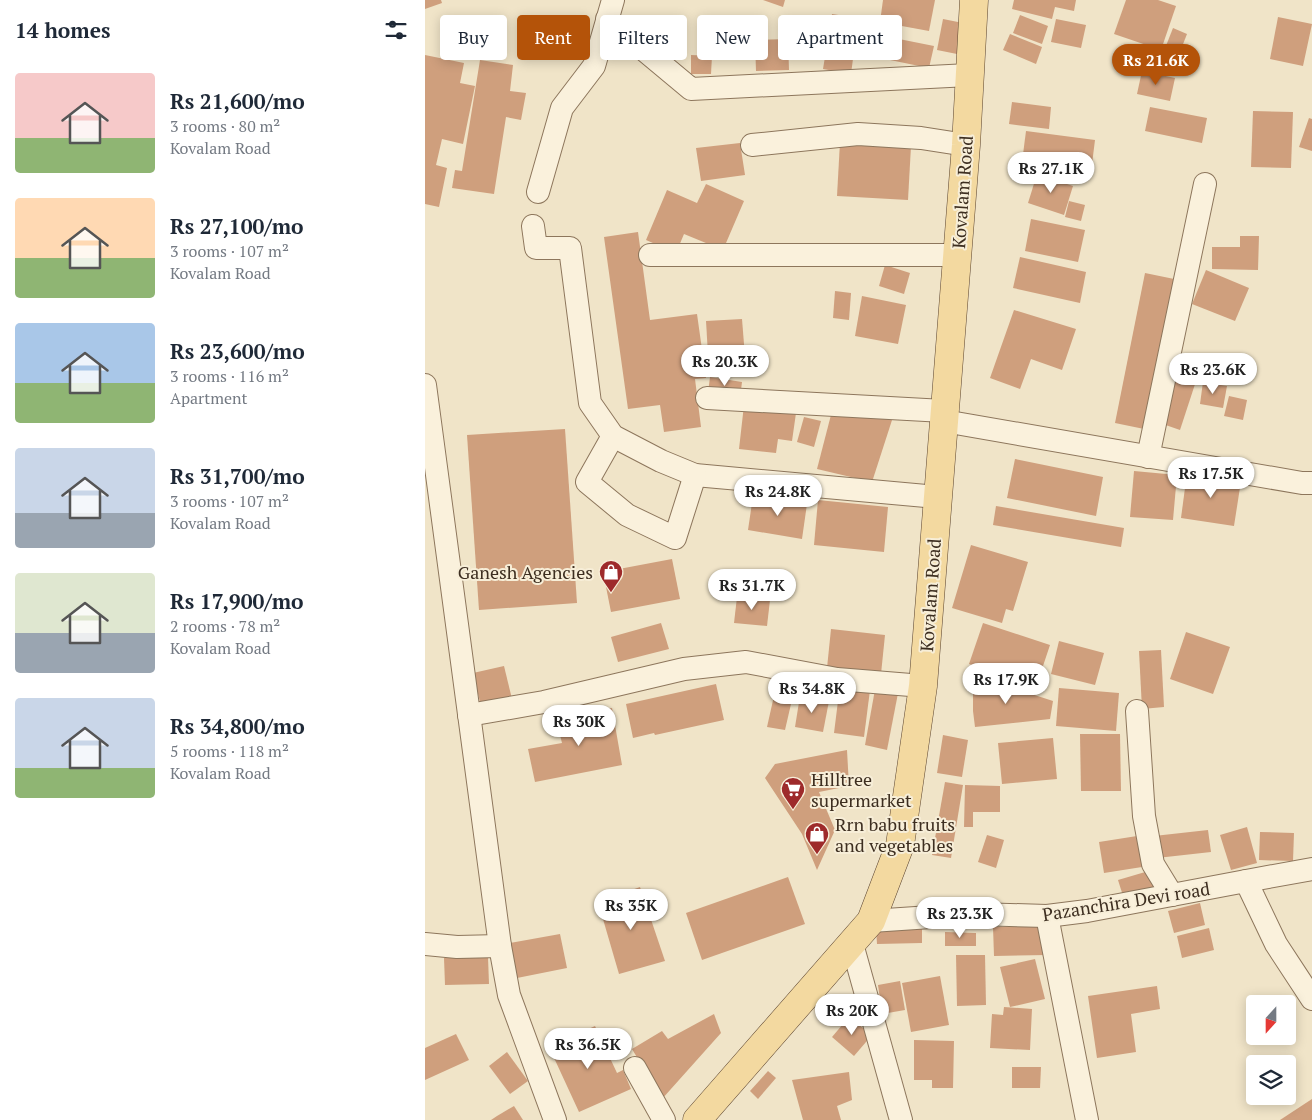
<!DOCTYPE html>
<html lang="en">
<head>
<meta charset="utf-8">
<style>
	body { margin:0; font-family:"PT Serif",serif; background:#f2f2f3; color:#1f2937; height:100vh; display:flex; flex-direction:column; font-size:19px; white-space:nowrap }
	* { box-sizing:border-box; margin:0 }
	p { font-size:16px; color:#747a83 }
	.icon { flex:none; width:28px; height:28px; fill:none; stroke:currentColor; stroke-width:2; stroke-linecap:round; stroke-linejoin:round }
	.map { position:relative; flex:1; overflow:hidden }
	.side { display:flex; flex-direction:column; background:#fff; width:425px }
	.side>* { flex:none }
	.guide { position:absolute; left:15px; top:15px; width:475px; height:45px; display:flex; gap:10px }
	.needle { width:32px; rotate:201deg }
	.fabs { position:absolute; left:821px; top:995px; display:grid; gap:10px }
	.fabs a { display:grid; place-items:center; width:50px; height:50px; border-radius:5px; background:#fff; box-shadow:0 2px 12px #0003; font-size:25px }
	.price { position:absolute; translate:-50% -42px; padding:0 11px; border-radius:18px; background:#fff; color:#222; font-size:16px; line-height:32px; filter:drop-shadow(0 1px 2px #0008) }
	.price::after { content:''; position:absolute; left:50%; top:30px; width:15px; height:11px; margin-left:-8px; background:inherit; clip-path:polygon(0 0,100% 0,50% 100%) }
	.price.on { background:#b45309; color:#fff }
	ul { padding:0; list-style:none }
	li { display:flex; align-items:center; gap:15px; height:125px; padding:0 15px }
	li span { display:grid; place-items:center; flex:none; width:140px; height:100px; border-radius:5px; color:#555 }
	li>.icon { margin-inline-start:auto }
	span .icon { width:60px; height:60px; fill:#fffc; stroke-width:1 }
	li b { font-size:21px }
	h2 { display:flex; justify-content:space-between; align-items:center; height:60px; padding:0 15px; font-size:21px }
	.tag { padding:0 18px; border-radius:5px; background:#fff; box-shadow:0 2px 12px #0003; font-size:18px; line-height:45px }
	.tag.on { background:#b45309; color:#fff }
	main { display:flex; flex:1; min-height:0 }
	.map>svg:first-child { display:block }
</style>
</head>
<body>
<main>
<section class="side">
<h2>14 homes<svg class="icon" aria-label="filters" viewBox="0 0 24 24"><path d="M4 7h16M4 17h16"/><circle cx="9" cy="7" r="2"/><circle cx="15" cy="17" r="2"/></svg></h2>
<ul>
<li><span style="background:linear-gradient(#f6c9c9 65%,#8fb573 0)"><svg class="icon" aria-label="home" viewBox="0 0 24 24"><path d="M3 11l9-7 9 7M6 9v11h12V9"/></svg></span><div><b>Rs 21,600/mo</b><p>3 rooms · 80 m²</p><p>Kovalam Road</p></div></li>
<li><span style="background:linear-gradient(#ffd9b3 60%,#8fb573 0)"><svg class="icon" aria-label="home" viewBox="0 0 24 24"><path d="M3 11l9-7 9 7M6 9v11h12V9"/></svg></span><div><b>Rs 27,100/mo</b><p>3 rooms · 107 m²</p><p>Kovalam Road</p></div></li>
<li><span style="background:linear-gradient(#a9c7e8 60%,#8fb573 0)"><svg class="icon" aria-label="home" viewBox="0 0 24 24"><path d="M3 11l9-7 9 7M6 9v11h12V9"/></svg></span><div><b>Rs 23,600/mo</b><p>3 rooms · 116 m²</p><p>Apartment</p></div></li>
<li><span style="background:linear-gradient(#c9d6e8 65%,#9aa5b1 0)"><svg class="icon" aria-label="home" viewBox="0 0 24 24"><path d="M3 11l9-7 9 7M6 9v11h12V9"/></svg></span><div><b>Rs 31,700/mo</b><p>3 rooms · 107 m²</p><p>Kovalam Road</p></div></li>
<li><span style="background:linear-gradient(#dfe7d0 60%,#9aa5b1 0)"><svg class="icon" aria-label="home" viewBox="0 0 24 24"><path d="M3 11l9-7 9 7M6 9v11h12V9"/></svg></span><div><b>Rs 17,900/mo</b><p>2 rooms · 78 m²</p><p>Kovalam Road</p></div></li>
<li><span style="background:linear-gradient(#c9d6e8 70%,#8fb573 0)"><svg class="icon" aria-label="home" viewBox="0 0 24 24"><path d="M3 11l9-7 9 7M6 9v11h12V9"/></svg></span><div><b>Rs 34,800/mo</b><p>5 rooms · 118 m²</p><p>Kovalam Road</p></div></li>
</ul>
</section>
<div class="map">
<svg width="887" height="1120" viewBox="0 0 887 1120">
	<rect width="100%" height="100%" fill="#f0e4c8"/>
	<g fill="#cf9f7d">
		<polygon points="0,0 16,0 17,3 0,9"/>
		<polygon points="338,0 360,0 358,7"/>
		<polygon points="458,0 510,0 504,31 455,22"/>
		<polygon points="589,0 651,0 649,11 630,7 627,19 587,9"/>
		<polygon points="701,0 733,0 751,6 736,50 689,34"/>
		<polygon points="407,14 452,21 449,38 431,36 426,74 398,69"/>
		<polygon points="595,15 623,26 617,44 588,33"/>
		<polygon points="853,17 887,24 878,66 845,59"/>
		<polygon points="518,19 543,24 537,55 512,50"/>
		<polygon points="631,19 661,25 656,48 626,42"/>
		<polygon points="748,28 762,34 751,62 737,56"/>
		<polygon points="585,34 617,47 611,64 578,50"/>
		<polygon points="469,38 509,46 504,68 465,60"/>
		<polygon points="363,39 364,70 331,71 330,40"/>
		<polygon points="0,55 39,63 35,83 50,86 38,144 17,139 11,165 22,168 14,207 0,204"/>
		<polygon points="266,55 287,56 286,74 266,74"/>
		<polygon points="55,60 88,65 85,91 101,93 96,120 81,117 69,194 27,188 30,170 37,171"/>
		<polygon points="717,71 750,78 745,101 712,94"/>
		<polygon points="587,102 626,107 624,129 584,124"/>
		<polygon points="725,107 782,118 777,143 720,131"/>
		<polygon points="828,111 868,112 866,168 826,167"/>
		<polygon points="884,118 887,119 887,151 874,147"/>
		<polygon points="601,131 670,140 666,172 597,162"/>
		<polygon points="415,142 486,146 483,200 412,196"/>
		<polygon points="315,143 320,175 276,181 271,148"/>
		<polygon points="612,174 648,186 639,215 603,203"/>
		<polygon points="281,184 319,201 298,250 259,234 251,253 221,240 242,190 272,203"/>
		<polygon points="644,201 660,205 656,221 640,217"/>
		<polygon points="606,219 660,230 653,262 600,251"/>
		<polygon points="213,232 225,320 272,314 281,378 270,379 276,427 239,432 235,405 203,409 179,237"/>
		<polygon points="815,236 834,236 833,270 787,269 787,247 815,247"/>
		<polygon points="595,257 661,272 655,303 588,288"/>
		<polygon points="460,265 485,273 479,294 454,286"/>
		<polygon points="781,270 824,288 810,321 767,304"/>
		<polygon points="720,273 754,280 724,430 690,423"/>
		<polygon points="410,291 426,293 424,320 408,318"/>
		<polygon points="437,296 481,305 473,344 430,336"/>
		<polygon points="589,310 651,329 637,370 606,359 595,389 565,378"/>
		<polygon points="317,319 321,369 284,371 281,321"/>
		<polygon points="751,367 773,375 755,430 732,422"/>
		<polygon points="285,377 317,382 315,398 283,393"/>
		<polygon points="778,382 802,386 798,408 775,404"/>
		<polygon points="804,396 822,400 818,420 799,416"/>
		<polygon points="319,405 371,413 367,441 353,439 351,453 314,449"/>
		<polygon points="407,411 468,417 447,482 392,469"/>
		<polygon points="379,417 396,421 389,447 372,442"/>
		<polygon points="140,429 152,603 54,610 42,435"/>
		<polygon points="590,459 678,477 671,516 582,498"/>
		<polygon points="709,471 752,475 748,520 705,517"/>
		<polygon points="762,473 816,481 809,526 756,518"/>
		<polygon points="328,496 382,504 377,539 323,530"/>
		<polygon points="393,500 463,507 459,552 389,545"/>
		<polygon points="571,506 699,528 696,547 568,525"/>
		<polygon points="546,545 603,562 588,611 581,609 577,623 527,608"/>
		<polygon points="247,559 255,599 186,612 178,572"/>
		<polygon points="312,597 345,600 342,626 309,623"/>
		<polygon points="236,623 244,649 193,662 186,637"/>
		<polygon points="558,623 625,645 611,687 544,664"/>
		<polygon points="406,629 460,635 456,674 402,668"/>
		<polygon points="761,632 805,647 788,694 745,679"/>
		<polygon points="634,641 679,653 670,685 626,674"/>
		<polygon points="736,650 739,707 717,709 714,651"/>
		<polygon points="79,666 87,699 56,706 48,673"/>
		<polygon points="548,675 628,701 625,719 550,727 548,711"/>
		<polygon points="291,684 299,720 230,735 229,733 208,738 201,704"/>
		<polygon points="451,684 474,688 462,750 440,745"/>
		<polygon points="415,685 445,690 439,737 409,733"/>
		<polygon points="351,687 369,691 360,730 342,727"/>
		<polygon points="634,688 694,693 691,731 631,726"/>
		<polygon points="375,696 404,701 398,732 370,727"/>
		<polygon points="187,708 197,765 110,782 103,749 137,743 131,719"/>
		<polygon points="655,734 695,734 696,791 656,791"/>
		<polygon points="518,735 543,740 537,777 512,773"/>
		<polygon points="628,738 632,779 577,784 573,743"/>
		<polygon points="422,750 424,786 394,792 410,830 392,870 377,834 340,778 350,764"/>
		<polygon points="520,782 538,785 526,858 507,855"/>
		<polygon points="540,785 575,786 575,812 548,812 548,827 539,827"/>
		<polygon points="822,827 832,863 806,870 795,835"/>
		<polygon points="783,830 786,852 732,858 729,836"/>
		<polygon points="835,832 869,833 868,861 834,860"/>
		<polygon points="562,835 579,840 571,868 553,862"/>
		<polygon points="712,836 717,867 679,873 674,842"/>
		<polygon points="727,870 733,889 699,899 693,880"/>
		<polygon points="363,877 380,924 277,960 261,913"/>
		<polygon points="215,887 240,961 194,974 173,902"/>
		<polygon points="775,903 780,925 749,933 743,911"/>
		<polygon points="621,926 622,955 569,956 568,927"/>
		<polygon points="451,928 497,928 497,943 452,944"/>
		<polygon points="784,928 789,950 757,958 752,936"/>
		<polygon points="520,932 551,933 551,946 520,946"/>
		<polygon points="135,934 142,968 92,978 85,943"/>
		<polygon points="531,955 560,955 561,1005 532,1006"/>
		<polygon points="63,957 64,984 20,985 19,958"/>
		<polygon points="610,959 620,999 585,1007 575,967"/>
		<polygon points="515,976 524,1025 486,1032 477,983"/>
		<polygon points="475,981 480,1010 457,1014 453,985"/>
		<polygon points="732,986 735,1009 706,1014 711,1052 672,1058 663,996"/>
		<polygon points="579,1007 607,1009 605,1050 565,1048 567,1014 578,1015"/>
		<polygon points="289,1014 296,1033 237,1099 207,1049 237,1031 243,1039"/>
		<polygon points="424,1017 447,1035 429,1056 407,1037"/>
		<polygon points="170,1026 192,1073 198,1070 206,1089 154,1112 124,1047"/>
		<polygon points="31,1034 44,1060 0,1080 0,1048"/>
		<polygon points="489,1040 529,1041 528,1088 507,1088 507,1080 489,1080"/>
		<polygon points="82,1052 103,1081 85,1094 64,1066"/>
		<polygon points="587,1067 616,1067 615,1088 587,1088"/>
		<polygon points="343,1071 351,1078 333,1099 325,1091"/>
		<polygon points="424,1072 427,1100 412,1106 416,1120 378,1120 367,1080"/>
		<polygon points="887,1099 887,1120 855,1120"/>
		<polygon points="89,1106 98,1120 66,1120 72,1116"/>
	</g>
	<g fill="none" stroke-linecap="round" stroke-linejoin="round">
		<g stroke="#8d765c" stroke-width="24">
			<g id="minor">
				<polyline points="182,19 266,89 544,75"/>
				<polyline points="327,145 433,134 496,138 541,145"/>
				<polyline points="113,192 137,108 169,66 188,0"/>
				<polyline points="108,226 111,248 145,248 165,403 188,436 236,461 270,475 512,497"/>
				<polyline points="225,255 532,255"/>
				<polyline points="0,385 75,946 84,995 130,1120"/>
				<polyline points="282,398 519,411"/>
				<polyline points="519,421 877,483 887,483"/>
				<polyline points="188,436 162,482 202,515 250,538 270,475"/>
				<polyline points="723,457 780,184"/>
				<polyline points="712,711 719,816 728,864 747,895"/>
				<polyline points="44,715 119,702 259,669 321,662 412,679 498,686"/>
				<polyline points="821,881 887,869"/>
				<polyline points="622,916 662,1120"/>
				<polyline points="446,921 551,914 622,916 662,911 821,881 851,944 887,999"/>
				<polyline points="0,944 32,947 75,946"/>
				<polyline points="427,944 476,1120"/>
				<polyline points="210,1068 239,1120"/>
			</g>
		</g>
		<g stroke="#5b4430" stroke-width="29">
			<polyline id="primary" points="272,1120 446,921 475,845 498,686 541,145 549,0"/>
		</g>
		<use href="#minor" stroke="#faf1dc" stroke-width="22"/>
		<use href="#primary" stroke="#f3d9a0" stroke-width="28"/>
	</g>
	<defs>
		<g id="shop-pin" transform="scale(1.25)"><path d="M0 17L-7.5 6A9.5 9.5 0 1 1 7.5 6Z" fill="#9e2a2b" stroke="#f7eed8"/><path d="M-5-2.5h2.3a2.7 3.5 0 0 1 5.4 0H5L5.5 6h-11ZM-1.5-2.5h3a1.5 2.3 0 0 0-3 0Z" fill="#fff"/></g>
		<g id="supermarket-pin" transform="scale(1.25)"><path d="M0 17L-7.5 6A9.5 9.5 0 1 1 7.5 6Z" fill="#9e2a2b" stroke="#f7eed8"/><path d="M-6-5.5h2.5l.6 2H6L4.5 2H-2.5L-4.4-4H-6ZM-1.5 3.2a1.3 1.3 0 1 0 .1 0ZM3 3.2a1.3 1.3 0 1 0 .1 0Z" fill="#fff"/></g>
	</defs>
	<g fill-rule="evenodd">
		<use href="#shop-pin" x="186" y="572"/>
		<use href="#supermarket-pin" x="368" y="789"/>
		<use href="#shop-pin" x="392" y="834"/>
	</g>
	<g text-anchor="middle" dominant-baseline="central" stroke-width="4" stroke-linejoin="round" paint-order="stroke">
		<g font-size="18" fill="#3d2e20" stroke="#f7eed8">
			<text transform="translate(537 192) rotate(-86)">Kovalam Road</text>
			<text transform="translate(505 595) rotate(-86)">Kovalam Road</text>
			<text transform="translate(701 901) rotate(-9)">Pazanchira Devi road</text>
		</g>
		<g font-size="18" fill="#3d2e20" stroke="#f7eed8" text-anchor="start">
			<text x="168" y="572" text-anchor="end">Ganesh Agencies</text>
			<text x="386" y="779">Hilltree<tspan x="386" dy="21">supermarket</tspan></text>
			<text x="410" y="824">Rrn babu fruits<tspan x="410" dy="21">and vegetables</tspan></text>
		</g>
	</g>
</svg>
<div class="fabs">
<a><svg class="needle" viewBox="-14 -14 28 28"><path d="M0-13l5 13h-10z" fill="#e53935"/><path d="M0 13l5-13h-10z" fill="#747a83"/></svg></a>
<a><svg class="icon" aria-label="layers" viewBox="0 0 24 24"><path d="M12 4l9 5-9 5-9-5zM3 14l9 5 9-5"/></svg></a>
</div>
<b class="price on" style="left:731px;top:86px">Rs 21.6K</b>
<b class="price" style="left:626px;top:194px">Rs 27.1K</b>
<b class="price" style="left:300px;top:387px">Rs 20.3K</b>
<b class="price" style="left:788px;top:395px">Rs 23.6K</b>
<b class="price" style="left:786px;top:499px">Rs 17.5K</b>
<b class="price" style="left:353px;top:517px">Rs 24.8K</b>
<b class="price" style="left:327px;top:611px">Rs 31.7K</b>
<b class="price" style="left:581px;top:705px">Rs 17.9K</b>
<b class="price" style="left:387px;top:714px">Rs 34.8K</b>
<b class="price" style="left:154px;top:747px">Rs 30K</b>
<b class="price" style="left:206px;top:931px">Rs 35K</b>
<b class="price" style="left:535px;top:939px">Rs 23.3K</b>
<b class="price" style="left:427px;top:1036px">Rs 20K</b>
<b class="price" style="left:163px;top:1070px">Rs 36.5K</b>
<div class="guide">
<a class="tag">Buy</a>
<a class="tag on">Rent</a>
<a class="tag">Filters</a>
<a class="tag">New</a>
<a class="tag">Apartment</a>
</div>
</div>
</main>
</body>
</html>
